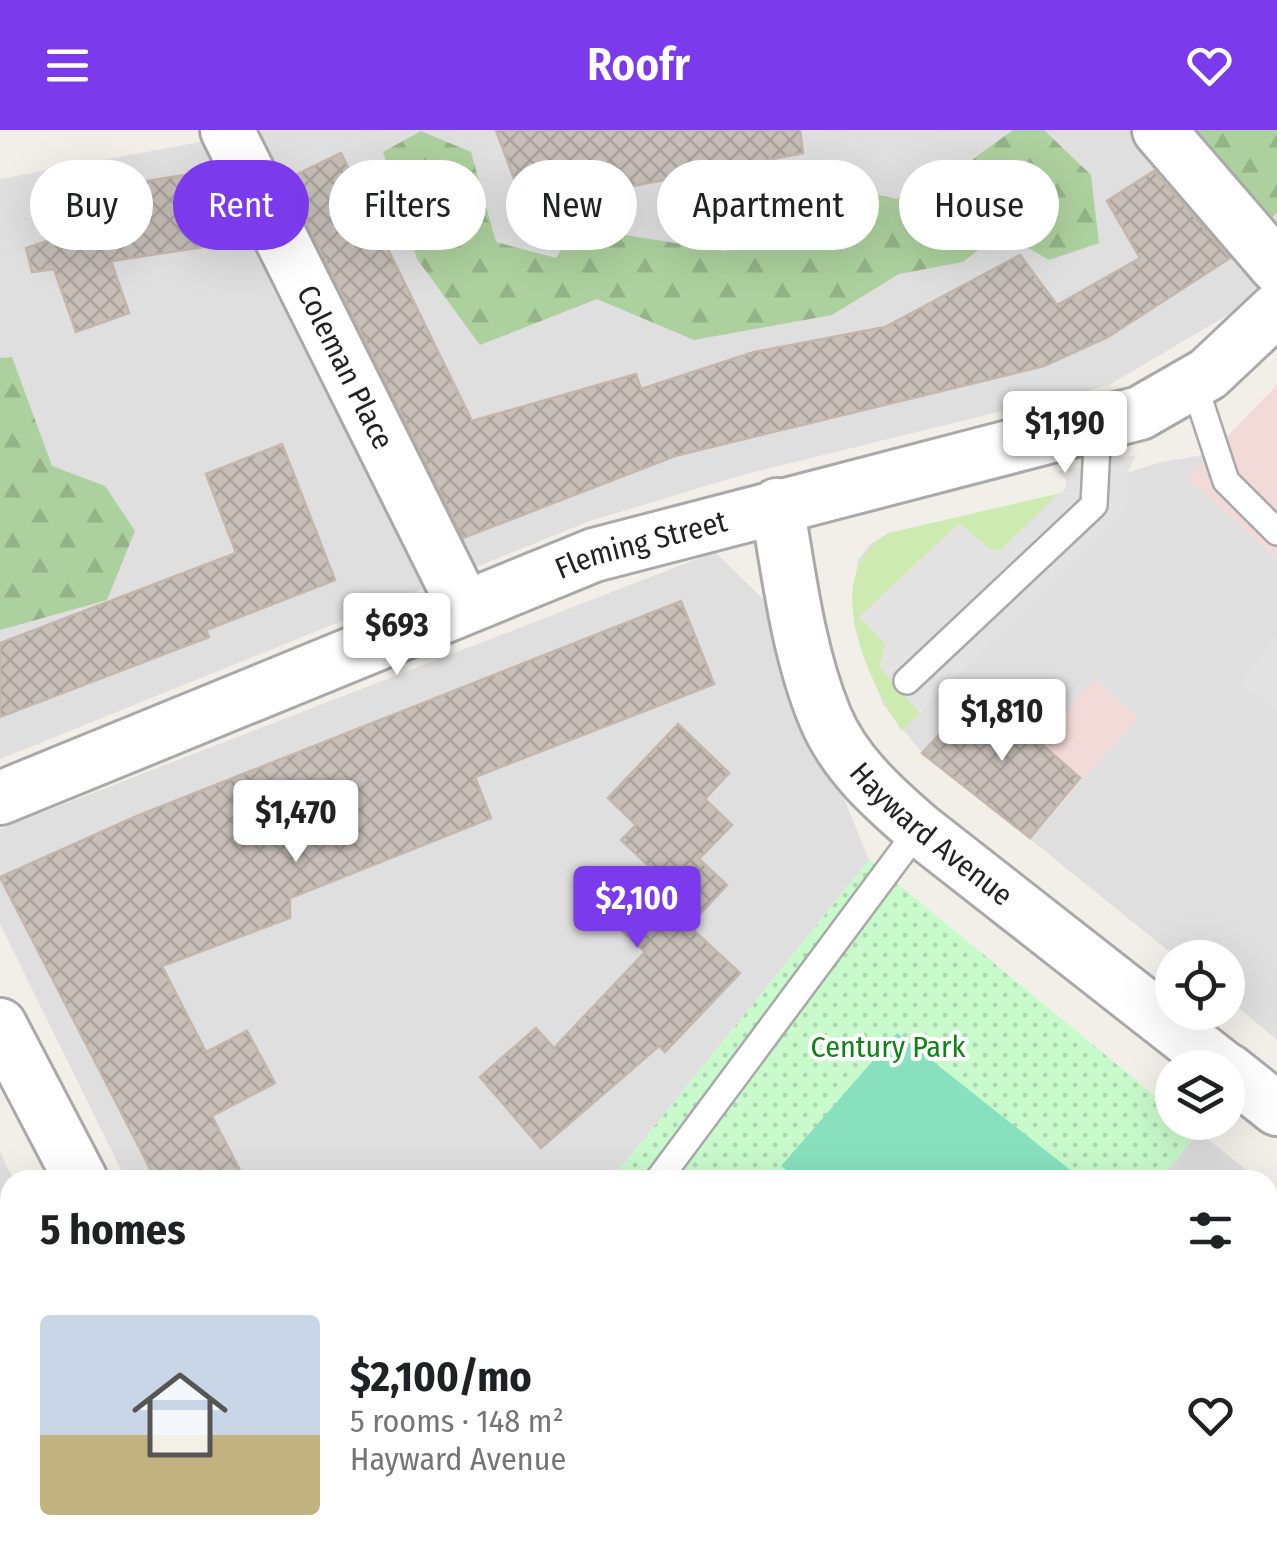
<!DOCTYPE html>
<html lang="en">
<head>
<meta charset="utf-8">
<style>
	body { margin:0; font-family:"Fira Sans Condensed",sans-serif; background:#f6f6f6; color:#202124; height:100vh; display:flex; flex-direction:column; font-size:38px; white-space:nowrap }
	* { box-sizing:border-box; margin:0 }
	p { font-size:32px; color:#757577 }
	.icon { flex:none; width:55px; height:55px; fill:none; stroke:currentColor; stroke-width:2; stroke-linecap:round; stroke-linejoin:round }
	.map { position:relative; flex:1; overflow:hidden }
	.sheet { position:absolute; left:0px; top:1040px; width:1278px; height:392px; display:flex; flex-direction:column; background:#fff; border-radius:30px 30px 0 0; box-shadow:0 10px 40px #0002 }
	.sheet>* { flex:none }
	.guide { position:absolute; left:30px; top:30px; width:1218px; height:90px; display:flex; gap:20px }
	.controls { position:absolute; left:1155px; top:810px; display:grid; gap:20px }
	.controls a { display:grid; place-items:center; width:90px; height:90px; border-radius:50%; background:#fff; box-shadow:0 10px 40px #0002; font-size:50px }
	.price { position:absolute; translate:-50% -85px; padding:0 22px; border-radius:10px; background:#fff; color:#222; font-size:32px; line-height:65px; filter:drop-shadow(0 2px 5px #0008) }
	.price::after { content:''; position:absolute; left:50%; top:60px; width:30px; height:22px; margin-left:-15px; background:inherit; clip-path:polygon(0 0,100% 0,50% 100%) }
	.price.selected { background:#7c3aed; color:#fff }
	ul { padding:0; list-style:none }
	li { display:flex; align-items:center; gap:30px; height:250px; padding:0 40px }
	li+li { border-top:2px solid #e0e0e0 }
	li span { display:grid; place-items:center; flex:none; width:280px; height:200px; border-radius:10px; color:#555 }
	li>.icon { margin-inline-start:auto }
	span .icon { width:120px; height:120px; fill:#fffc; stroke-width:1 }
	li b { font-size:42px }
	h2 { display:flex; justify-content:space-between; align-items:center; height:120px; padding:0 40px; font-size:42px }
	.pill { padding:0 35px; border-radius:45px; background:#fff; box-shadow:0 10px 40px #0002; font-size:35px; line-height:90px }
	.pill.selected { background:#7c3aed; color:#fff }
	header { display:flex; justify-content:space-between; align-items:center; height:130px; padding:0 40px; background:#7c3aed; color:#fff; font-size:45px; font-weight:600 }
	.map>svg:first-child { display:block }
</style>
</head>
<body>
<header><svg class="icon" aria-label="menu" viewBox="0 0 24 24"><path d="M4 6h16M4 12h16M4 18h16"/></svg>Roofr<svg class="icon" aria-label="heart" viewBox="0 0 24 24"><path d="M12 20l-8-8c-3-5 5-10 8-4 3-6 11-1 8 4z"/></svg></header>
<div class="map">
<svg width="1277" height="1432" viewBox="0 0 1277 1432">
	<defs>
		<pattern id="forest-firs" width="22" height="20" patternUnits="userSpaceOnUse" patternTransform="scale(2.5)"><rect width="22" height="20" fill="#add19e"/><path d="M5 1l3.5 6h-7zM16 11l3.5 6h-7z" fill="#95b388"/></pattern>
		<pattern id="park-dots" width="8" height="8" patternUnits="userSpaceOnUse" patternTransform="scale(2.5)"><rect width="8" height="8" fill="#c8facc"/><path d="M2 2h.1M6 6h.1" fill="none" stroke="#acd6af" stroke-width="1.8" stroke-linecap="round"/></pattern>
		<pattern id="building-cross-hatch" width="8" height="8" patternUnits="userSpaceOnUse" patternTransform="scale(2.5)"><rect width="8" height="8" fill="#c7bfb8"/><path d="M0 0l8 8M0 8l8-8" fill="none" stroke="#aba49e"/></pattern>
	</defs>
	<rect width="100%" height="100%" fill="#f2efe9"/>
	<g fill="#e0dfdf">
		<polygon points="266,0 1277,0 1277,136 1236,180 1109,255 742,345 590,391 0,629 0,49"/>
		<polygon points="1210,324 1188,348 1277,428 1277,506 1241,553 1277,580 1277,910 1228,869 1228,828 1176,827 1030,709 1137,588 1039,611 981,560 922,623 883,574 858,507 853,472 858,430 870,414 889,403 1057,364 1162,332"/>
		<polygon points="715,422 763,469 869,730 611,1050 126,1050 0,794 0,699"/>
		<polygon points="1199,1002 1259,1050 1160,1050"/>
		<polygon points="0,1022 14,1050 10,1050 10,1422 200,1422 205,1432 0,1432"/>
		<polygon points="1268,1057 1277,1065 1277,1432 970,1432 957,1423 1268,1422"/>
		<polygon points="671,1422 686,1432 314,1432 309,1423"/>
	</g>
	<g fill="#f2dad9">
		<polygon points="1277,255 1277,428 1187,348"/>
		<polygon points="1096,549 1138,588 1030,708 922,623 981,560 1039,611"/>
	</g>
	<path fill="#cdebb0" d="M1057,364L1001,420H991L960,394L860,487L885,514L880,537L920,583L902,601C867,549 817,444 889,403Z"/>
	<g fill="url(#forest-firs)">
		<polygon points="1013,0 1044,0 1091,45 1099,113 1049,130 1001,102 963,132 899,144 832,185 694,210 597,169 480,215 417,129 383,22 421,1 471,22 496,112 556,128 575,97 725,121 793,78 810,49 896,69 962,37"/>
		<polygon points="1190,0 1277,0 1277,83 1264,96"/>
		<polygon points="12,227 52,336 105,356 135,401 107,470 0,500 0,228"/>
	</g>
	<g fill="url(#park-dots)">
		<polygon points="869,730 1172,980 1172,992 1188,993 1199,1002 1160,1050 611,1050"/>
		<polygon points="957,1422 970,1432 686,1432 671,1423"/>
	</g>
	<polygon fill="#88e0be" points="897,903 1083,1050 799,1050 781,1036"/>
	<g fill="#e2e2e2">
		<polygon points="1136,325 1128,341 1130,368 1124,382 920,583 880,537 885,514 859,487 959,393 991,420 1001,420 1066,358 1066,350 1057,341"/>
		<polygon points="1277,506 1277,580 1240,553"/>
		<polygon points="671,1423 838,1423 830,1432 686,1432"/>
	</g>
	<g fill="url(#building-cross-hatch)" stroke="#c4b6ab" stroke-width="2.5">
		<polygon points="496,0 800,0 803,23 622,58 621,49 527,84"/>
		<polygon points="341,23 472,291 636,244 641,259 754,222 885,197 1020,125 1057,175 1140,128 1107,71 1154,41 1230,128 1108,207 1044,236 675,326 463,408 285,50"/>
		<polygon points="185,45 206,45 217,115 111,131 129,183 76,202 54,139 32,142 26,118 118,87 113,56"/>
		<polygon points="282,314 335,450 206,500 209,507 0,587 0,513 236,423 206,344"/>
		<polygon points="681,471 714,554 475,647 491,688 290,768 290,788 162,836 206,922 247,901 275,953 212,986 245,1050 156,1050 0,747 137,686"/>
		<polygon points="981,560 1080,648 1030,708 922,623"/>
		<polygon points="678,594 729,643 705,669 732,695 699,729 727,755 689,796 740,843 665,922 659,916 541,1018 480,947 536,898 554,918 645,822 620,799 665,751 621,710 636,695 608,668"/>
	</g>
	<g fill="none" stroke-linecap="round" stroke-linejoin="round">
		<g stroke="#a9a9a9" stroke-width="30">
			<g id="lane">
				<polyline points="1194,254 1226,351 1277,402"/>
				<polyline points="907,551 1094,375 1098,294"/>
				<polyline points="658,1050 919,699"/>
			</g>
		</g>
		<g stroke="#a9a9a9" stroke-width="58">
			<g id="street">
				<path id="s1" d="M227,0L464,476"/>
				<polyline points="1159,0 1277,137"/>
				<path id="s2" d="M777,375C789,445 798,522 825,587C844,633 882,667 919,699L1224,938"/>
				<path id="s3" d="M0,668L594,425L1140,283L1208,244L1277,179"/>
				<polyline points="0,895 81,1050"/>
				<polyline points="1228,940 1277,979"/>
				<polyline points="266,1422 271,1432"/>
			</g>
		</g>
		<use href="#lane" stroke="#fff" stroke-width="25"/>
		<use href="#street" stroke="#fff" stroke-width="52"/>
	</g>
	<g text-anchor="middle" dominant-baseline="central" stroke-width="8" stroke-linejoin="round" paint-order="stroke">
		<g font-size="30" fill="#222" stroke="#fff">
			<text stroke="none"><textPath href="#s1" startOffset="265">Coleman Place</textPath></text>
			<text stroke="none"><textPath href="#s3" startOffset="690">Fleming Street</textPath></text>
			<text stroke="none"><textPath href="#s2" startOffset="378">Hayward Avenue</textPath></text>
		</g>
		<g font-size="30" fill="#0c8416" stroke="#fff">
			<text x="888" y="917">Century Park</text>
		</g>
	</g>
</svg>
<div class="controls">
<a><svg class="icon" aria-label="locate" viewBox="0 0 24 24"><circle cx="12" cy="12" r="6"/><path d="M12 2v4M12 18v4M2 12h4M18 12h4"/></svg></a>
<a><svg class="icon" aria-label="layers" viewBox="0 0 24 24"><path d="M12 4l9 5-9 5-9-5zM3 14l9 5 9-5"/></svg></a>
</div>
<b class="price" style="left:1065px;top:346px">$1,190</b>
<b class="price" style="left:397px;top:548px">$693</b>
<b class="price" style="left:1002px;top:634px">$1,810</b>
<b class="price" style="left:296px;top:735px">$1,470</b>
<b class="price selected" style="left:637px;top:821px">$2,100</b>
<div class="guide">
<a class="pill">Buy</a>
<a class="pill selected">Rent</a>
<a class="pill">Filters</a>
<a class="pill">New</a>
<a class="pill">Apartment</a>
<a class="pill">House</a>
</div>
<section class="sheet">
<h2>5 homes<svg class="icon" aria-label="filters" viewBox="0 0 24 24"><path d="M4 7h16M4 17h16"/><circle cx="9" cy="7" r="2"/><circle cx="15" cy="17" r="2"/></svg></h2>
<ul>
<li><span style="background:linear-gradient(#c9d6e8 60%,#c2b280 0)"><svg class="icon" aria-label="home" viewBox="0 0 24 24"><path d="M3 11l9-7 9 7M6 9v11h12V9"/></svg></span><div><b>$2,100/mo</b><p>5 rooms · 148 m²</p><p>Hayward Avenue</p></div><svg class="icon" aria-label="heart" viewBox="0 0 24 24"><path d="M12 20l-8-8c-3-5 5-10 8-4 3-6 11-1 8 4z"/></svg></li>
</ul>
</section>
</div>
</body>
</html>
